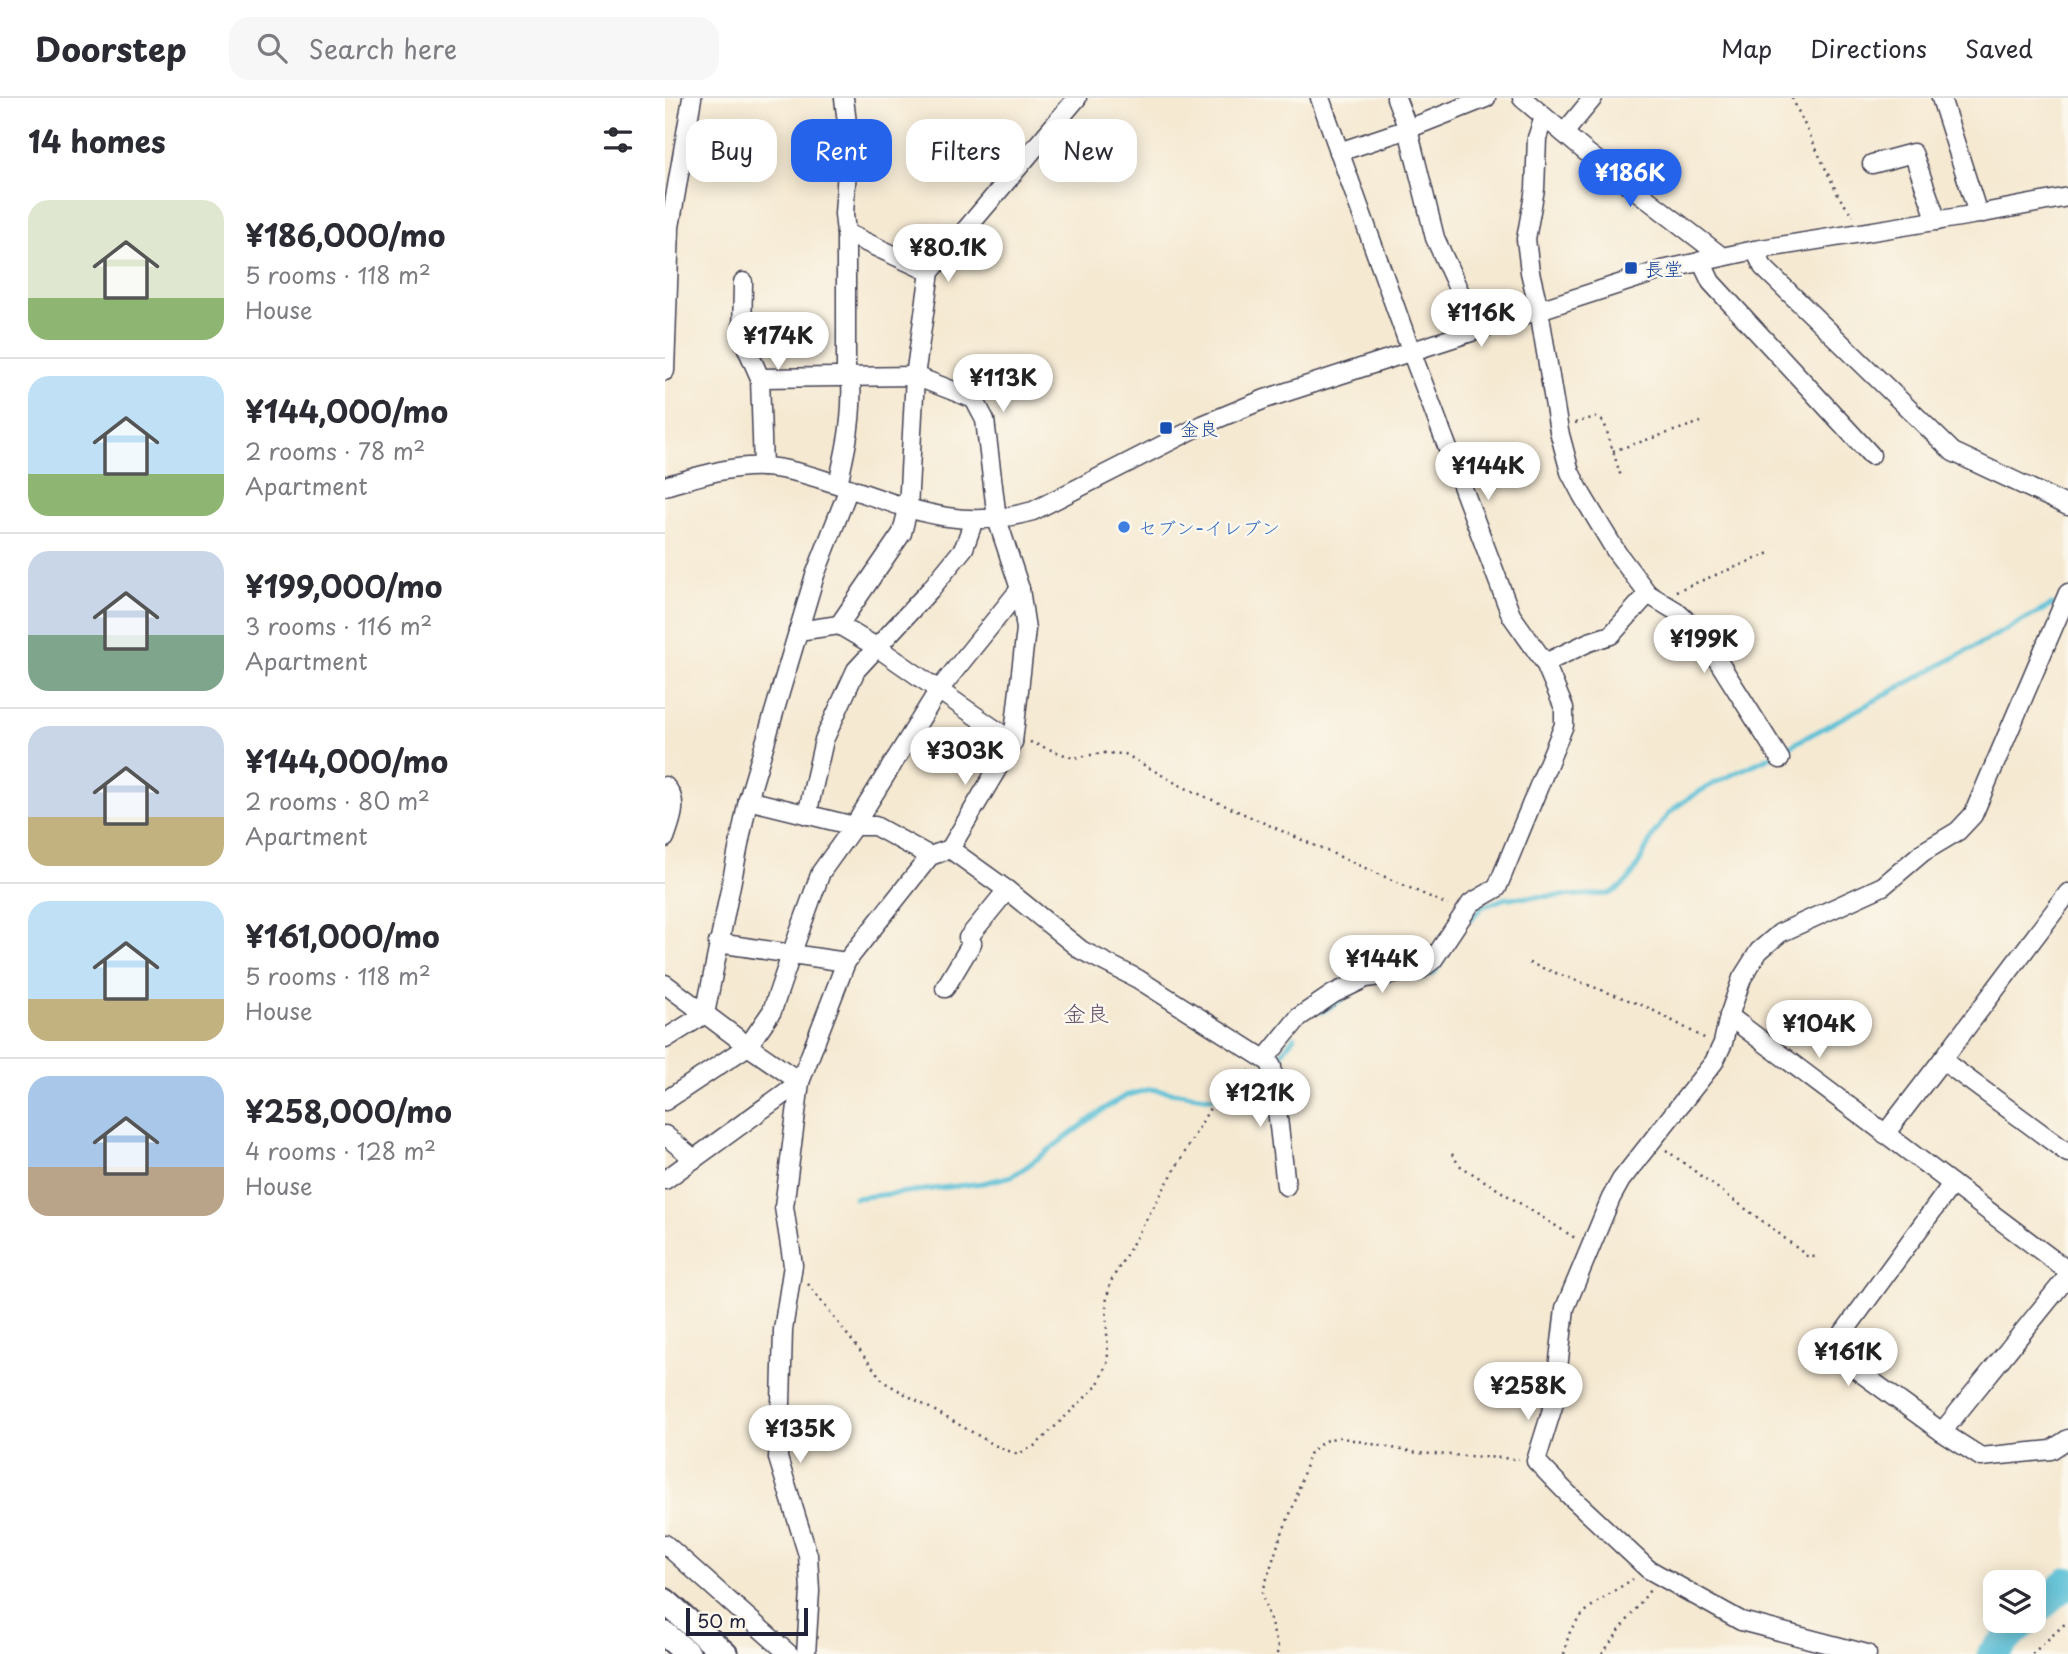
<!DOCTYPE html>
<html lang="en">
<head>
<meta charset="utf-8">
<style>
	body { margin:0; font-family:"Playpen Sans","Klee One",sans-serif; background:#f7f7f7; color:#2b2b33; height:100vh; display:flex; flex-direction:column; font-size:26px; white-space:nowrap }
	* { box-sizing:border-box; margin:0 }
	p { font-size:23px; color:#7c7c81 }
	.icon { flex:none; width:38px; height:38px; fill:none; stroke:currentColor; stroke-width:2; stroke-linecap:round; stroke-linejoin:round }
	.map { position:relative; flex:1; overflow:hidden }
	.panel { display:flex; flex-direction:column; background:#fff; width:665px }
	.panel>* { flex:none }
	.top-card { position:absolute; left:21px; top:21px; width:665px; height:63px; display:flex; gap:14px }
	.buttons { position:absolute; left:1318px; top:1472px; display:grid; gap:14px }
	.buttons a { display:grid; place-items:center; width:63px; height:63px; border-radius:14px; background:#fff; box-shadow:0 4px 18px #0003; font-size:35px }
	.scale { position:absolute; left:21px; bottom:18px; width:122px; box-sizing:border-box; padding-left:7px; border:4px solid #22223b; border-top:0; font-size:19px; line-height:24px; white-space:nowrap; color:#22223b; -webkit-text-stroke:5px #fbf7ec; paint-order:stroke }
	.price { position:absolute; translate:-50% -60px; padding:0 16px; border-radius:24px; background:#fff; color:#222; font-size:23px; line-height:46px; filter:drop-shadow(0 2px 4px #0008) }
	.price::after { content:''; position:absolute; left:50%; top:42px; width:21px; height:16px; margin-left:-10px; background:inherit; clip-path:polygon(0 0,100% 0,50% 100%) }
	.price.on { background:#2563eb; color:#fff }
	ul { padding:0; list-style:none }
	li { display:flex; align-items:center; gap:21px; height:175px; padding:0 28px }
	li+li { border-top:2px solid #e1e1e2 }
	li span { display:grid; place-items:center; flex:none; width:196px; height:140px; border-radius:21px; color:#555 }
	li>.icon { margin-inline-start:auto }
	span .icon { width:84px; height:84px; fill:#fffc; stroke-width:1 }
	li b { font-size:30px }
	h2 { display:flex; justify-content:space-between; align-items:center; height:84px; padding:0 28px; font-size:30px }
	.tag { padding:0 24px; border-radius:21px; background:#fff; box-shadow:0 4px 18px #0003; font-size:24px; line-height:63px }
	.tag.on { background:#2563eb; color:#fff }
	header { display:flex; align-items:center; gap:42px; box-sizing:border-box; height:98px; padding:0 35px; background:#fff; border-bottom:2px solid #e1e1e2 }
	header strong { font-size:33px }
	nav { display:flex; gap:38px; margin-inline-start:auto; font-size:24px }
	.search { width:490px; height:63px; background:#f7f7f7; display:flex; align-items:center; gap:18px; box-sizing:border-box; padding:0 24px; border-radius:21px; color:#7c7c81; font-size:26px }
	main { display:flex; flex:1; min-height:0 }
	.map>svg:first-child { display:block }
</style>
</head>
<body>
<header>
<strong>Doorstep</strong>
<div class="search"><svg class="icon" aria-label="search" viewBox="0 0 24 24"><circle cx="10" cy="10" r="6"/><path d="M15 15l6 6"/></svg>Search here</div>
<nav><a>Map</a><a>Directions</a><a>Saved</a></nav>
</header>
<main>
<section class="panel">
<h2>14 homes<svg class="icon" aria-label="filters" viewBox="0 0 24 24"><path d="M4 7h16M4 17h16"/><circle cx="9" cy="7" r="2"/><circle cx="15" cy="17" r="2"/></svg></h2>
<ul>
<li><span style="background:linear-gradient(#dfe7d0 70%,#8fb573 0)"><svg class="icon" aria-label="home" viewBox="0 0 24 24"><path d="M3 11l9-7 9 7M6 9v11h12V9"/></svg></span><div><b>¥186,000/mo</b><p>5 rooms · 118 m²</p><p>House</p></div></li>
<li><span style="background:linear-gradient(#bfe0f5 70%,#8fb573 0)"><svg class="icon" aria-label="home" viewBox="0 0 24 24"><path d="M3 11l9-7 9 7M6 9v11h12V9"/></svg></span><div><b>¥144,000/mo</b><p>2 rooms · 78 m²</p><p>Apartment</p></div></li>
<li><span style="background:linear-gradient(#c9d6e8 60%,#7fa58c 0)"><svg class="icon" aria-label="home" viewBox="0 0 24 24"><path d="M3 11l9-7 9 7M6 9v11h12V9"/></svg></span><div><b>¥199,000/mo</b><p>3 rooms · 116 m²</p><p>Apartment</p></div></li>
<li><span style="background:linear-gradient(#c9d6e8 65%,#c2b280 0)"><svg class="icon" aria-label="home" viewBox="0 0 24 24"><path d="M3 11l9-7 9 7M6 9v11h12V9"/></svg></span><div><b>¥144,000/mo</b><p>2 rooms · 80 m²</p><p>Apartment</p></div></li>
<li><span style="background:linear-gradient(#bfe0f5 70%,#c2b280 0)"><svg class="icon" aria-label="home" viewBox="0 0 24 24"><path d="M3 11l9-7 9 7M6 9v11h12V9"/></svg></span><div><b>¥161,000/mo</b><p>5 rooms · 118 m²</p><p>House</p></div></li>
<li><span style="background:linear-gradient(#a9c7e8 65%,#b9a48a 0)"><svg class="icon" aria-label="home" viewBox="0 0 24 24"><path d="M3 11l9-7 9 7M6 9v11h12V9"/></svg></span><div><b>¥258,000/mo</b><p>4 rooms · 128 m²</p><p>House</p></div></li>
</ul>
</section>
<div class="map">
<svg width="1403" height="1556" viewBox="0 0 1403 1556">
	<rect width="100%" height="100%" fill="#fbf7ec"/>
	<filter id="ink" filterUnits="userSpaceOnUse"><feTurbulence type="fractalNoise" baseFrequency=".0143" numOctaves="2"/><feDisplacementMap in="SourceGraphic" scale="14" xChannelSelector="R" yChannelSelector="G"/><feConvolveMatrix kernelMatrix="1 2 1 2 8 2 1 2 1" color-interpolation-filters="sRGB"/></filter>
	<filter id="wash" filterUnits="userSpaceOnUse"><feTurbulence type="fractalNoise" baseFrequency=".00686" numOctaves="4" result="noise"/><feDisplacementMap in="SourceGraphic" scale="28" xChannelSelector="R" yChannelSelector="G"/><feGaussianBlur stdDeviation="1.57" result="paint"/><feColorMatrix in="noise" values="0 0 0 0 0 0 0 0 0 0 0 0 0 0 0 0 0 1.4 0 .05"/><feComposite in="paint" operator="in"/></filter>
	<g filter="url(#wash)">
		<rect width="100%" height="100%" fill="#f5e9d2"/>
		<g fill="none" stroke-linecap="round" stroke-linejoin="round">
			<g stroke="#5ac0d7" stroke-width="5">
				<polyline points="1116,653 1387,507"/>
				<path d="M805,822L817,809L841,800L944,796C970,786 977,754 991,733C996,726 1001,717 1008,712C1031,691 1078,672 1107,658"/>
				<polyline points="754,881 769,875 778,862"/>
				<polyline points="657,914 681,899"/>
				<polyline points="609,965 629,939"/>
				<polyline points="558,1002 563,1003 602,971"/>
				<polyline points="190,1100 318,1085 347,1078 361,1069 439,1011 460,998 485,991 547,1000"/>
			</g>
			<g stroke="#5ac0d7" stroke-width="30">
				<polyline points="1368,1516 1403,1484"/>
				<polyline points="1327,1556 1362,1522"/>
			</g>
		</g>
	</g>
	<g filter="url(#ink)">
		<g fill="none" stroke-linecap="round" stroke-linejoin="round">
			<g stroke="#424052" stroke-width="21">
				<g id="minor">
					<polyline points="179,0 184,42 179,116 181,135 265,174"/>
					<polyline points="655,0 746,253 846,517 880,565"/>
					<polyline points="731,0 743,31 770,140 812,232"/>
					<polyline points="857,0 921,54 1056,158"/>
					<polyline points="1276,0 1313,116"/>
					<polyline points="899,35 928,0"/>
					<polyline points="674,54 743,31 821,0"/>
					<polyline points="1207,66 1248,55 1272,123"/>
					<polyline points="1090,152 1098,169 1288,354 1403,408"/>
					<polyline points="1036,163 1046,184 1206,357"/>
					<polyline points="78,184 77,239 95,280 98,369"/>
					<polyline points="0,273 5,129 27,0"/>
					<polyline points="181,279 181,135"/>
					<polyline points="95,280 250,278 309,301 320,322 332,421 355,491 361,531 348,644 285,751 265,758 181,864 135,984 119,1109 128,1167 118,1232 116,1305 113,1360 143,1457 145,1493 141,1556"/>
					<path d="M173,386C182,347 188,320 186,279"/>
					<path d="M0,388C31,379 66,367 99,369C121,370 141,376 162,383C236,406 288,436 368,413L535,328L600,301L997,172L1090,152L1313,116L1403,99"/>
					<polyline points="983,496 1011,513 1036,536 1115,661"/>
					<polyline points="174,527 237,435 243,411 250,278 265,174 412,0"/>
					<polyline points="133,533 174,527 213,550 348,644"/>
					<path d="M0,688C15,704 6,722 0,740"/>
					<polyline points="83,702 189,728 210,728 265,758"/>
					<polyline points="142,717 159,642 191,572 265,492 299,450 309,422"/>
					<polyline points="285,751 342,792 416,852 473,881 604,964 607,969 621,1088"/>
					<polyline points="53,845 181,864"/>
					<polyline points="0,886 83,948 135,984"/>
					<polyline points="280,890 307,845 303,840 342,792"/>
					<polyline points="1064,918 1403,1173"/>
					<polyline points="0,941 40,916 83,702 150,477 184,390"/>
					<polyline points="600,961 634,919 668,896 701,880 755,872 768,862 806,805 832,790 899,627 899,610 880,565 924,544 946,537 983,496 952,455 917,397 905,374 894,333 874,212 865,174 861,141 870,91 872,40 879,19"/>
					<polyline points="1277,962 1403,795"/>
					<polyline points="0,1003 83,948 107,913 126,857 156,774 189,728 273,593 355,491"/>
					<polyline points="1220,1036 1277,962 1403,1055"/>
					<polyline points="0,1037 29,1061"/>
					<polyline points="0,1082 135,984"/>
					<polyline points="1287,1086 1176,1238 1177,1251 1185,1267 1277,1334 1316,1359 1386,1352 1403,1341"/>
					<polyline points="1277,1334 1403,1178"/>
					<polyline points="0,1446 124,1556"/>
					<polyline points="1202,1556 1076,1523 983,1471 904,1397 871,1363 889,1305 900,1210 946,1100 956,1082 1049,964 1058,945 1064,918 1077,880 1094,853 1115,835 1218,788 1258,754 1293,733 1308,717 1403,495"/>
				</g>
			</g>
			<g stroke="#424052" stroke-width="28">
				<g id="highway">
					<polyline points="0,1503 60,1556"/>
					<polyline points="0,1536 23,1556"/>
				</g>
			</g>
			<g stroke="#424052" stroke-width="2.5" stroke-dasharray="2 5" stroke-linecap="butt">
				<polyline points="1127,0 1174,99 1188,118"/>
				<polyline points="910,325 930,319 939,324 956,379"/>
				<polyline points="948,353 1036,324"/>
				<polyline points="1011,493 1105,455"/>
				<polyline points="365,644 408,660 438,655 460,656 514,687 783,807"/>
				<polyline points="864,865 982,909 1041,941"/>
				<polyline points="1001,1052 1108,1131 1142,1158 1150,1159"/>
				<polyline points="787,1056 794,1067 910,1140"/>
				<polyline points="143,1186 219,1284 335,1350 353,1356 371,1347 432,1288 443,1263 441,1205 445,1185 545,1010 559,992 586,972"/>
				<polyline points="612,1556 613,1549 597,1496 615,1440 630,1404 644,1356 659,1343 673,1339 752,1355 854,1361"/>
				<path d="M899,1556C901,1549 902,1541 905,1534C916,1510 947,1495 968,1481"/>
				<polyline points="937,1556 985,1492"/>
				<polyline points="1367,1556 1403,1523"/>
			</g>
			<use href="#minor" stroke="#fff" stroke-width="18"/>
			<use href="#highway" stroke="#fff" stroke-width="24"/>
		</g>
	</g>
	<g fill="#1a4fb4" stroke="#fbf7ec" stroke-width="2.5">
		<rect x="959" y="163" width="14" height="14" rx="3.5"/>
		<rect x="494" y="323" width="14" height="14" rx="3.5"/>
	</g>
	<circle fill="#3f7fe0" stroke="#fbf7ec" stroke-width="2.5" cx="459" cy="429" r="7"/>
	<g text-anchor="middle" dominant-baseline="central" stroke-width="5" stroke-linejoin="round" paint-order="stroke">
		<g font-size="19" fill="#164399" stroke="#fbf7ec" text-anchor="start">
			<text x="980" y="170">長堂</text>
			<text x="515" y="330">金良</text>
		</g>
		<g font-size="19" fill="#366cbe" stroke="#fbf7ec" text-anchor="start">
			<text x="473" y="429">セブン-イレブン</text>
		</g>
		<g font-size="23" fill="#604e6a" stroke="#fbf7ec">
			<text x="421" y="914">金良</text>
		</g>
	</g>
</svg>
<div class="buttons">
<a><svg class="icon" aria-label="layers" viewBox="0 0 24 24"><path d="M12 4l9 5-9 5-9-5zM3 14l9 5 9-5"/></svg></a>
</div>
<div class="scale">50 m</div>
<b class="price on" style="left:965px;top:111px">¥186K</b>
<b class="price" style="left:283px;top:186px">¥80.1K</b>
<b class="price" style="left:816px;top:251px">¥116K</b>
<b class="price" style="left:113px;top:274px">¥174K</b>
<b class="price" style="left:338px;top:316px">¥113K</b>
<b class="price" style="left:823px;top:404px">¥144K</b>
<b class="price" style="left:1039px;top:577px">¥199K</b>
<b class="price" style="left:300px;top:689px">¥303K</b>
<b class="price" style="left:717px;top:897px">¥144K</b>
<b class="price" style="left:1154px;top:962px">¥104K</b>
<b class="price" style="left:595px;top:1031px">¥121K</b>
<b class="price" style="left:1183px;top:1290px">¥161K</b>
<b class="price" style="left:863px;top:1324px">¥258K</b>
<b class="price" style="left:135px;top:1367px">¥135K</b>
<div class="top-card">
<a class="tag">Buy</a>
<a class="tag on">Rent</a>
<a class="tag">Filters</a>
<a class="tag">New</a>
</div>
</div>
</main>
</body>
</html>
